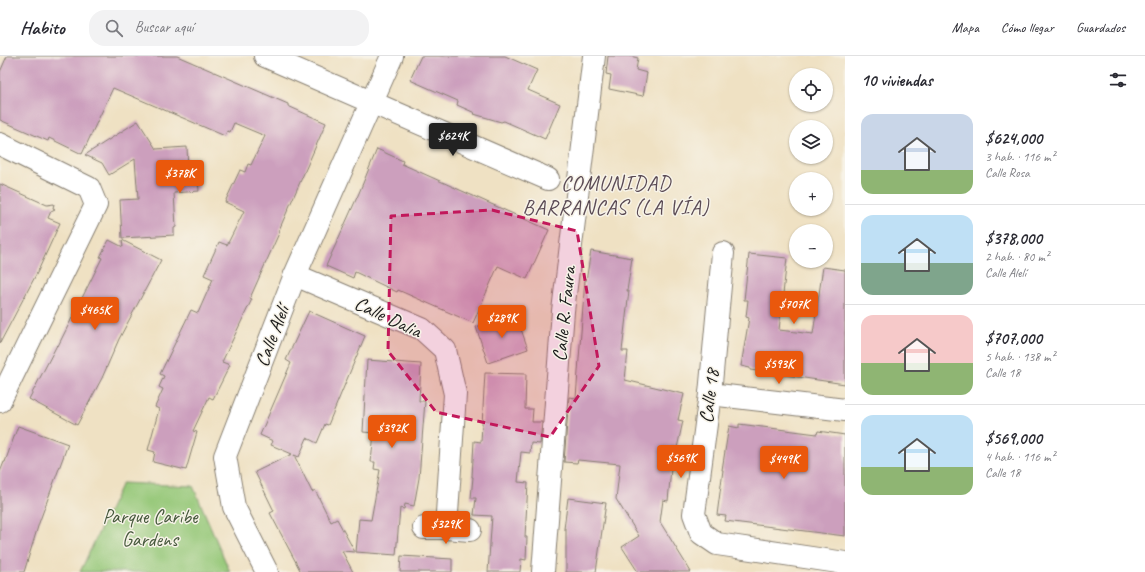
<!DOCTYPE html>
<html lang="es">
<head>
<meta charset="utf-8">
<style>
	body { margin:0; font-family:Caveat,sans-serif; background:#f2f2f3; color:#2b2b33; height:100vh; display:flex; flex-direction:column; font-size:15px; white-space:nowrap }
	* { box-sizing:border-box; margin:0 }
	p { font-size:13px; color:#7c7c81 }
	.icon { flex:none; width:22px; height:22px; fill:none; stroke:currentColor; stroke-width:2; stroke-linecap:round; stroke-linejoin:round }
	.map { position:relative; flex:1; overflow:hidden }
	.sheet { display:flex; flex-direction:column; background:#fff; width:300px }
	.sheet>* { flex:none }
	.fabs { position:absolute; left:789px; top:12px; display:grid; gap:8px }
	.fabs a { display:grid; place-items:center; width:44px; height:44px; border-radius:50%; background:#fff; box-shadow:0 1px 3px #0004; font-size:20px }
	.price { position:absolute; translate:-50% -34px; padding:0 9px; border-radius:4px; background:#ea580c; color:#fff; font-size:13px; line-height:26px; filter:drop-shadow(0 1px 2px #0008) }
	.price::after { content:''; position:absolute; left:50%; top:24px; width:12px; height:9px; margin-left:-6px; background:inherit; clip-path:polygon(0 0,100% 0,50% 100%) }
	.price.current { background:#222; color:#fff }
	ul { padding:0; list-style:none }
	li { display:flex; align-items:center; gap:12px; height:100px; padding:0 16px }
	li+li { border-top:1px solid #e1e1e2 }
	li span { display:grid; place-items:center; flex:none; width:112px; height:80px; border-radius:12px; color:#555 }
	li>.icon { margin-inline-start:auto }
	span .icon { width:48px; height:48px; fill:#fffc; stroke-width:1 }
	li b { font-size:17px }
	h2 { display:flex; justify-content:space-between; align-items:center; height:48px; padding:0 16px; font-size:17px }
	header { display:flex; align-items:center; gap:24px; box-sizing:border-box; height:56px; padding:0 20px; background:#fff; border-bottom:1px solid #e1e1e2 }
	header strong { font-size:19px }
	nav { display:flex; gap:22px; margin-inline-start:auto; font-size:14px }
	.search { width:280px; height:36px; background:#f2f2f3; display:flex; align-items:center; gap:10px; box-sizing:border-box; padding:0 14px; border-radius:16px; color:#7c7c81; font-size:15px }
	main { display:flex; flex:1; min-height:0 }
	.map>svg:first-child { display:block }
</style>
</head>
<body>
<header>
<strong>Habito</strong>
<div class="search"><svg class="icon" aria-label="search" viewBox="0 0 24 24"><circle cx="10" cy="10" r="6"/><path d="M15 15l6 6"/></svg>Buscar aquí</div>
<nav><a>Mapa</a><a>Cómo llegar</a><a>Guardados</a></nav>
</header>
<main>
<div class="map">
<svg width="845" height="516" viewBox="0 0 845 516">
	<rect width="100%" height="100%" fill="#f7f3e8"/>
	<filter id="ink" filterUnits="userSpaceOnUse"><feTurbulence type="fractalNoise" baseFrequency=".025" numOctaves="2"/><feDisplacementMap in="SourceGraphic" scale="8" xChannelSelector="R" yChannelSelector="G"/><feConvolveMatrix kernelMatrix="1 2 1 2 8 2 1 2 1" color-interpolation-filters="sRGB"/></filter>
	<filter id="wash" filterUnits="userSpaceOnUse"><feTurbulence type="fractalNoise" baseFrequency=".012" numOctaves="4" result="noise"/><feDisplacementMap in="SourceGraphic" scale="16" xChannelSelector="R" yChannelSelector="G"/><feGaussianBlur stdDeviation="0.9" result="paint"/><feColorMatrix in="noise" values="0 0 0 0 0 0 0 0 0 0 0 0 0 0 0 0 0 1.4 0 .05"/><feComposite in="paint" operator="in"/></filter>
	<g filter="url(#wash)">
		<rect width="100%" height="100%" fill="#efe1c3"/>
		<polygon fill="#94c777" stroke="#58724a" points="122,427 193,430 230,516 80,516"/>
		<g id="blocks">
			<g fill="#cc9fbd">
				<polygon points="7,0 177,0 288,48 288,50 326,67 279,174 280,175 250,242 252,243 222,306 230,309 213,343 209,341 193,375 197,376 186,414 153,406 155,396 148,394 159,353 155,351 163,333 159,331 164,320 160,318 191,254 198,257 213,223 204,219 219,186 227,189 244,155 225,146 240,114 245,116 248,108 251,109 265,80 234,67 230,76 227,75 225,80 113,32 82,98 49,82 48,85 0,64 0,16"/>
				<polygon points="421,0 505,0 537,14 528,34 560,48 545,83 504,65 501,66 474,58 475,57 457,49 458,45 410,24"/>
				<polygon points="608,0 630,0 638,2 636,14 647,17 643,40 609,33 611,19 606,18"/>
				<polygon points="138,65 156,93 187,91 188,113 197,112 199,135 174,137 176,171 174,172 174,179 122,182 120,144 138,143 135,103 109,119 102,107 85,99"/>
				<polygon points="377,93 403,105 402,108 549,174 527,223 498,210 473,267 398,234 397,236 355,216 353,222 326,210 359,137"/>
				<polygon points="0,128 47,149 54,148 53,152 55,153 51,155 48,162 60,167 38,215 0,287"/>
				<polygon points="109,184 123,191 122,184 161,204 119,283 102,322 77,369 29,343 57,289 58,290 102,202 100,201"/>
				<polygon points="591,195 632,202 627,235 629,235 622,295 628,295 625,324 684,338 678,364 683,365 677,392 673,391 668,445 663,444 660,466 691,516 638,516 622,491 639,480 616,443 620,408 578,404 577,407 564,406 569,341 576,342 585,224 586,225"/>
				<polygon points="749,198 787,202 779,274 813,278 823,211 845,214 845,328 750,314 750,312 741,310 749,262 746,261 748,244 744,244"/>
				<polygon points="309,255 365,280 328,369 325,368 317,387 307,382 299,401 294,399 312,436 315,434 331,466 337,463 355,496 342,495 353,516 301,516 270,457 274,455 255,416 292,398 271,389 273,385 260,379 291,307 286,304"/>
				<polygon points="501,262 502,266 517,262 528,293 488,307 476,271"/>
				<polygon points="367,304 421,308 419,345 425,345 419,422 414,450 405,448 404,453 400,452 396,499 356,496 359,463 371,464 380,414 374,413 375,406 371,406 374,377 363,376"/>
				<polygon points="485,317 526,318 525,353 533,353 532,366 542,366 540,388 531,387 530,397 521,396 518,426 528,427 525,481 527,481 526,504 521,503 520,516 488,516 492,460 474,459 476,442 471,442 473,421 472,421 474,385 481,386"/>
				<polygon points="739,368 817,378 818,375 845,379 845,480 725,465 726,460 717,459 723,414 722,414 729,370 739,372"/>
				<polygon points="18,370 68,388 39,467 24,516 0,516 0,416 4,406 5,406"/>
				<polygon points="568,442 606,447 596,516 566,516 566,473 564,473"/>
				<polygon points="401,500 452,503 452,516 400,516"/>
			</g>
		</g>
	</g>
	<g filter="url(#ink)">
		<use href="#blocks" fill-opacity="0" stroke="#867e70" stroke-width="1"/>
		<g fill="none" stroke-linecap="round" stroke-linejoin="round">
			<g stroke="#867e70" stroke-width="24">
				<g id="minor">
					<polyline points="265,0 548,123"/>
					<polyline points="0,88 89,132 96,149 0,345"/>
					<polyline points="723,197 710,338 694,458 701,477 717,488 845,507"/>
					<polyline points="295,219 422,273 445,294 455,338 446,472"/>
					<polyline points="710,338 845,354"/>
					<polyline points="424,472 446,472 470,474"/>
					<polyline points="267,516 234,451 225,400 295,219 392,0"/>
					<polyline points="543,516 563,255 594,0"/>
				</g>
			</g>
			<use href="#minor" stroke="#fff" stroke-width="22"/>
		</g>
	</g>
	<path fill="#c2185b" fill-opacity="0.2" stroke="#c2185b" stroke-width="3" stroke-dasharray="8 5" stroke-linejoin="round" d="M492,154L577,175L599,310L550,381L436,356L388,295L391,160Z"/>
	<g text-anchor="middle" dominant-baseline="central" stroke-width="3" stroke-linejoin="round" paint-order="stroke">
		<g font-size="20" fill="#1c1c1c" stroke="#f7f3e8">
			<text transform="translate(564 258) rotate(-84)">Calle R. Faura</text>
			<text transform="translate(388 261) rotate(25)">Calle Dalia</text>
			<text transform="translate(272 280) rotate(-69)">Calle Alelí</text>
			<text transform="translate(709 340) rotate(-83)">Calle 18</text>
		</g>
		<g font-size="20" fill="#46583c" stroke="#f7f3e8">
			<text x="150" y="460">Parque Caribe<tspan x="150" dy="23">Gardens</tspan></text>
		</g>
		<g font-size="21" letter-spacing="1" fill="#5a4a54" stroke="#f7f3e8">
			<text x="616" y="127">COMUNIDAD<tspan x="616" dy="24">BARRANCAS (LA VÍA)</tspan></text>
		</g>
	</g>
</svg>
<div class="fabs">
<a><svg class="icon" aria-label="locate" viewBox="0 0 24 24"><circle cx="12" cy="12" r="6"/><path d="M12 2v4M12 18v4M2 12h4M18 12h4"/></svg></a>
<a><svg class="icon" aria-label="layers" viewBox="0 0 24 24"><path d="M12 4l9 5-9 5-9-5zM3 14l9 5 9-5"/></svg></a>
<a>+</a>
<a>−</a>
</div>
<b class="price current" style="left:453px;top:101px">$624K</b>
<b class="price" style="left:180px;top:138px">$378K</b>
<b class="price" style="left:794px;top:269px">$707K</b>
<b class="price" style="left:95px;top:275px">$465K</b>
<b class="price" style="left:502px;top:283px">$289K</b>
<b class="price" style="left:779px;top:329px">$593K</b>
<b class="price" style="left:392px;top:393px">$392K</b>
<b class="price" style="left:681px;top:423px">$569K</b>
<b class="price" style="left:784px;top:424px">$449K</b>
<b class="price" style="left:446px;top:489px">$329K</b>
</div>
<section class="sheet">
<h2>10 viviendas<svg class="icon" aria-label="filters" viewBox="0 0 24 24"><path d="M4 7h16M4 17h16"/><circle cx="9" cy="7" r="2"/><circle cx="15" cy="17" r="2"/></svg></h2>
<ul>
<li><span style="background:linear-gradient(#c9d6e8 70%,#8fb573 0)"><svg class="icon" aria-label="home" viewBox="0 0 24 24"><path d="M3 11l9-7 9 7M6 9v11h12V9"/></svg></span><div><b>$624,000</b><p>3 hab. · 116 m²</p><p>Calle Rosa</p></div></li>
<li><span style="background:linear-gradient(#bfe0f5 60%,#7fa58c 0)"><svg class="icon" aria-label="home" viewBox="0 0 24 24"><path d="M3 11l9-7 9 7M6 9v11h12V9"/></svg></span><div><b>$378,000</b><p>2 hab. · 80 m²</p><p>Calle Alelí</p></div></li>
<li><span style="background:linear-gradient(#f6c9c9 60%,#8fb573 0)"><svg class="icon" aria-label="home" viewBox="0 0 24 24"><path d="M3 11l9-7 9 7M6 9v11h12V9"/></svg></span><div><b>$707,000</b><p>5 hab. · 138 m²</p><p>Calle 18</p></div></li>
<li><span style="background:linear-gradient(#bfe0f5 65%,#8fb573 0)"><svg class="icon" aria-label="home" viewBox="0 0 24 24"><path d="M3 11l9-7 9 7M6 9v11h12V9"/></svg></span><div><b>$569,000</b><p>4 hab. · 116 m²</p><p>Calle 18</p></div></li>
</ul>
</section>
</main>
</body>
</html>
